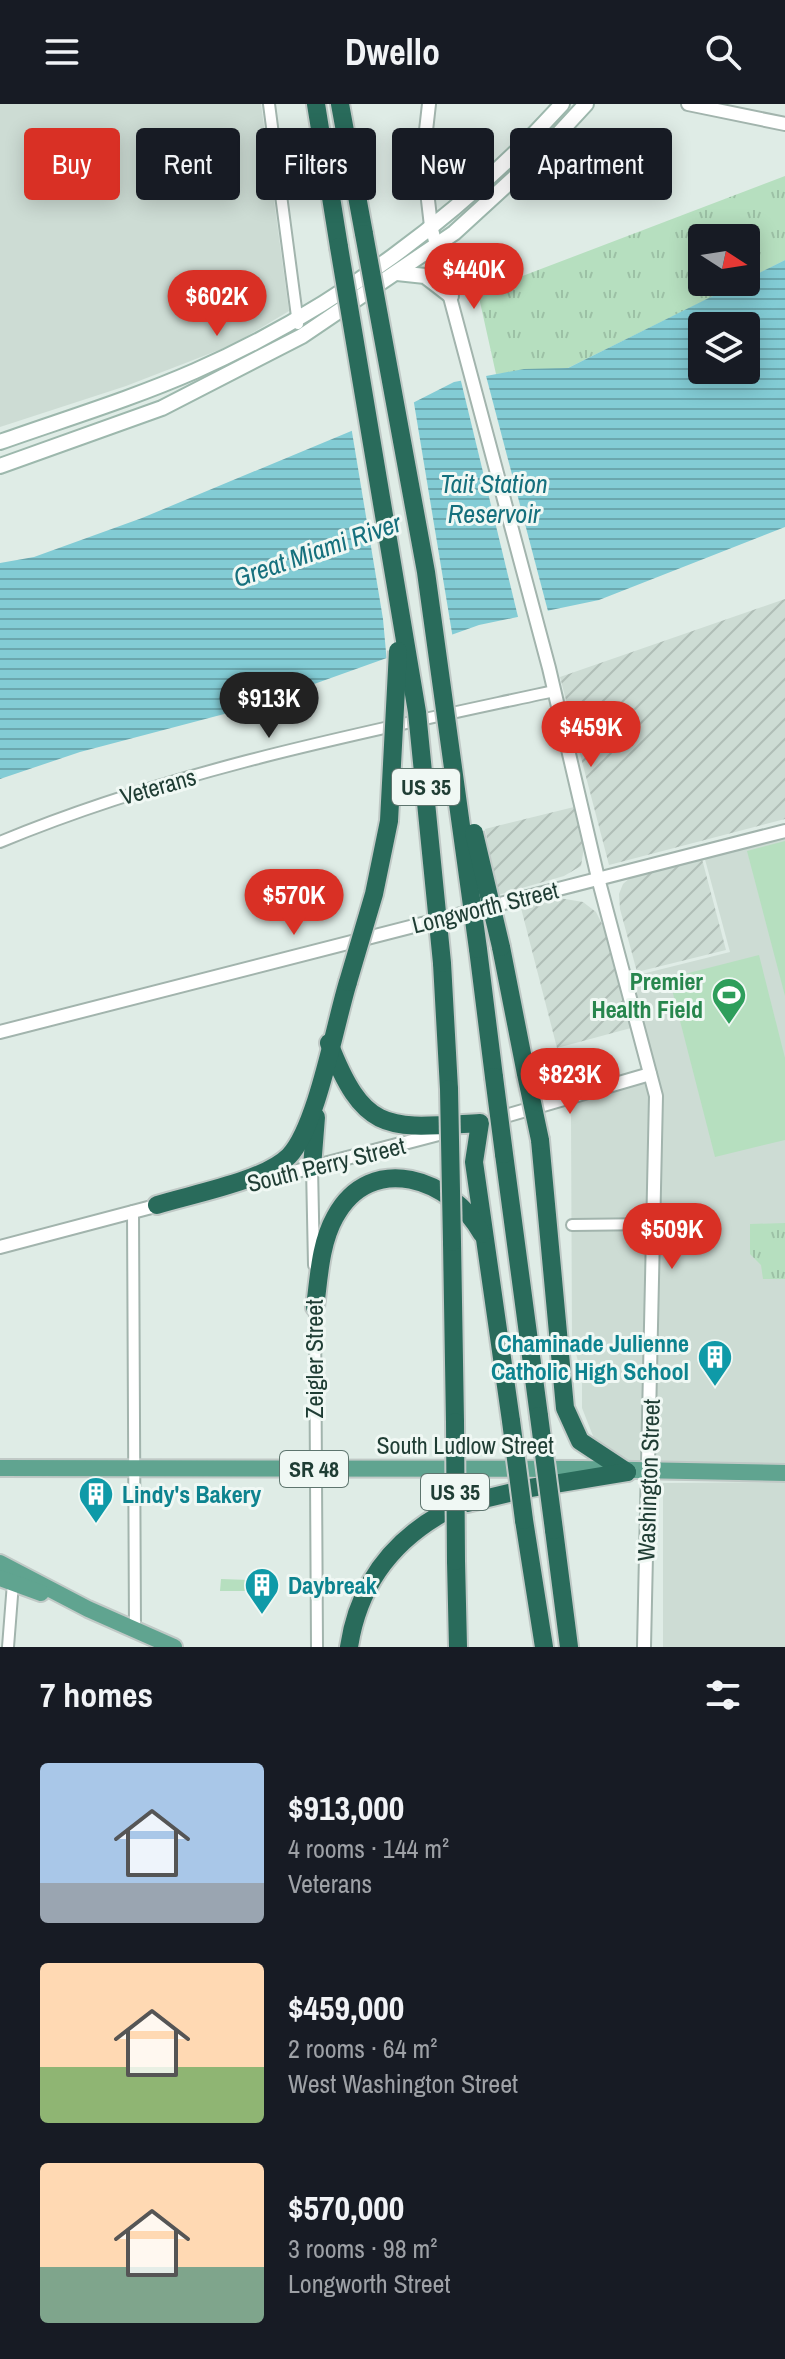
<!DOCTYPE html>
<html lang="en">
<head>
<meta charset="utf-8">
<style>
	body { margin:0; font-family:"Archivo Narrow",sans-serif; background:#20242c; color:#f1f3f6; height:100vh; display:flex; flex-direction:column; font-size:30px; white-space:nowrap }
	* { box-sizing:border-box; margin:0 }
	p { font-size:26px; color:#9ea1a6 }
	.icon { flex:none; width:44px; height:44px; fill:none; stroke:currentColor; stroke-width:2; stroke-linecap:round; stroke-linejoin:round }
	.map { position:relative; height:1543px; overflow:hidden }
	.side { display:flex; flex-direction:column; background:#171b24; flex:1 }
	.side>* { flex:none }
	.top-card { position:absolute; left:24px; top:24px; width:738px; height:72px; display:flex; gap:16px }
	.needle { width:52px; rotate:102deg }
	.fabs { position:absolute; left:688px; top:120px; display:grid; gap:16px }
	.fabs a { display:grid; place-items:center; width:72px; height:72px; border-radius:8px; background:#171b24; box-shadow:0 4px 20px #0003; font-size:40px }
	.price { position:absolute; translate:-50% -68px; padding:0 18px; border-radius:28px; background:#d93025; color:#fff; font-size:26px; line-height:52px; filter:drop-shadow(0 2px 4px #0008) }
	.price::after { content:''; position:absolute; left:50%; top:48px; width:24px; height:18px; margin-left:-12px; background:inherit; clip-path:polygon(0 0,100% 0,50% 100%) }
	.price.on { background:#222; color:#fff }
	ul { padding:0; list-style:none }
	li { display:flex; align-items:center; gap:24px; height:200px; padding:0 40px }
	li span { display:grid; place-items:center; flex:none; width:224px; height:160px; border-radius:8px; color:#555 }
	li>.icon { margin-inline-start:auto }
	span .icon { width:96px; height:96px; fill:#fffc; stroke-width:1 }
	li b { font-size:34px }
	h2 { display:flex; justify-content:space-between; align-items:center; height:96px; padding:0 40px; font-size:34px }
	.tag { padding:0 28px; border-radius:8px; background:#171b24; box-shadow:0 4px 20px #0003; font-size:28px; line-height:72px }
	.tag.on { background:#d93025; color:#fff }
	header { display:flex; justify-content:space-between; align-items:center; height:104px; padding:0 40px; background:#171b24; font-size:36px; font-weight:800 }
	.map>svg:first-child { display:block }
</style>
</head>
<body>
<header><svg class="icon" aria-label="menu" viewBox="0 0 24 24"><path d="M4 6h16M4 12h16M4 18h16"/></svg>Dwello<svg class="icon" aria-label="search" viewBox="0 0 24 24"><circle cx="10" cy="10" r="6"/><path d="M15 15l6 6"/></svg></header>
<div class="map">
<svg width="785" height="1543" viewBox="0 0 785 1543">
	<defs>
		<pattern id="industrial-furrows" width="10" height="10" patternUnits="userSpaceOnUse" patternTransform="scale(2)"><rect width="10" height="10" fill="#cddcd4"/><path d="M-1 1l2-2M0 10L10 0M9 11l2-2" fill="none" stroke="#b0beb7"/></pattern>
		<pattern id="grass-tufts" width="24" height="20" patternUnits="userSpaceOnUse" patternTransform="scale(2)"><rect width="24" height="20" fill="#b6dfbf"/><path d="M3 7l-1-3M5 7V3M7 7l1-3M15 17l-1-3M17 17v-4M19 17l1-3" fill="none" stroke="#9cc0a5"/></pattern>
		<pattern id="water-rules" width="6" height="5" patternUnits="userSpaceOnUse" patternTransform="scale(2)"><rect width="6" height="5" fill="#83ccd5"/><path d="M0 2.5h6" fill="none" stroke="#6ba7ae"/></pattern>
	</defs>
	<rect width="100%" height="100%" fill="#dfece6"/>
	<g fill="#cddcd4">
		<polygon points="0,0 261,0 289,207 232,241 126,282 0,323"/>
		<polygon points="785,727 785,1369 627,1368 595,1337 582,1304 582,1272 572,1235 571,1013 567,994 649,970 626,874 730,848 703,748"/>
		<polygon points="785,1378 785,1543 663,1543 663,1379"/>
	</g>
	<g fill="url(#industrial-furrows)">
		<polygon points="785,495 785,715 609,761 560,573"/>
		<polygon points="574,703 584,743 581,762 564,772 498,791 485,725"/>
		<polygon points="702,755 726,846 637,868 620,805 619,790 623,780 632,772"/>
		<polygon points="553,793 583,798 596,808 605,826 631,924 557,944 520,800"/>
	</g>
	<g fill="url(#grass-tufts)">
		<polygon points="785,72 785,156 746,176 746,134 702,134 702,178 742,178 568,264 496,270 478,189"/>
		<polygon points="785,1119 785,1175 763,1175 761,1161 750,1150 750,1120"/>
	</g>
	<g fill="#b6dfbf">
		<polygon points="785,737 785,892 747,747"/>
		<polygon points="759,851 785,954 785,1036 715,1053 669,874"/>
		<polygon points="221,1475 249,1476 248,1487 220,1487"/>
	</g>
	<path fill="url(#water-rules)" fill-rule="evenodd" d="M785,156V423L599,496L479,521L247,604L80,648L0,675V459L34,453L142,414L385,313L454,278L524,265L568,264ZM702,222H746V266H702Z"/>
	<g fill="#dfece6">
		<polygon points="485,268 549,511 519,517 460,273"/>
		<polygon points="413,293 453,535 387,559 383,515 351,322"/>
	</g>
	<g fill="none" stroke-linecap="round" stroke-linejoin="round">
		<g stroke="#a2b4ad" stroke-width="14">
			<g id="minor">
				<polyline points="269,0 298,220"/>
				<path d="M0,738C175,665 370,627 554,587"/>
				<polyline points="312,1063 314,1161"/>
				<polyline points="133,1107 135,1526"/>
				<polyline points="572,1121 654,1120"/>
				<polyline points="315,1201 317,1543"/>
				<polyline points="8,1543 13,1479"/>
			</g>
		</g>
		<g stroke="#a2b4ad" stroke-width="16">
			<g id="tertiary">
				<polyline points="429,0 423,53 431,122 549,564 598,774 656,992 644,1543"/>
				<polyline points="688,0 785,20"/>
				<polyline points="0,928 785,727"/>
				<polyline points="495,1015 650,970"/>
				<polyline points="259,1077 454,1026"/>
				<polyline points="0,1143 163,1100"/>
			</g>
		</g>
		<g stroke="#9db8ad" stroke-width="18">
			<g id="secondary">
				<path d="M424,42C438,71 444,85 480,82"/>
				<polyline points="397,169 425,172 451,192"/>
				<path d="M0,338C65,315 131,295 195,267C332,207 462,111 562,0"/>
				<polyline points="0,362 162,304 302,232 454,129 538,52 586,0"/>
			</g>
		</g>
		<g stroke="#c0c9c6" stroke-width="20">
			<g id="primary">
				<polyline points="0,1364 583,1365 785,1369"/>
				<polyline points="0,1459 88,1505 174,1543"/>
				<polyline points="0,1474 41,1489"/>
			</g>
		</g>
		<g stroke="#c0c9c6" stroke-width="22">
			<g id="motorway">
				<polyline points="316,0 339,143"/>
				<polyline points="340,0 364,130"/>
				<polyline points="501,843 526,970"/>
				<polyline points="478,845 494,973"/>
				<polyline points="442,859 449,985"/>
				<path d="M329,939C365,1032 389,1024 480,1019L474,1058L511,1317"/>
				<polyline points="540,1036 565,1304 580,1337 627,1368"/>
				<polyline points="504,1050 539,1312"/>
				<polyline points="312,1063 316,1013"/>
				<path d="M157,1101C192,1090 264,1077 289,1052C317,1023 335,920 348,878"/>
				<polyline points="452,1138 455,1318"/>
				<path d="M315,1203C319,1174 320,1140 335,1113C371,1046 452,1075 482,1130"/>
				<polyline points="467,1399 530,1384 627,1368"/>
				<polyline points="524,1416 544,1543"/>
				<polyline points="554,1426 569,1543"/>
				<polyline points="456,1457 458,1543"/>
				<path d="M349,1543C358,1483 389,1440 441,1410"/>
			</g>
		</g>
		<use href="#minor" stroke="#fff" stroke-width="10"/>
		<use href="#tertiary" stroke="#fff" stroke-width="12"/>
		<use href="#secondary" stroke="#fff" stroke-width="14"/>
		<use href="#primary" stroke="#60a490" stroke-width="16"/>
		<use href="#motorway" stroke="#296b5b" stroke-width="18"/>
		<g stroke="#c0c9c6" stroke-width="22" stroke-linecap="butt">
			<g id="motorway-bridge">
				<polyline points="364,130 426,468 478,845"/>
				<polyline points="339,143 417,608 442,859"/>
				<polyline points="474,729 501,843"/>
				<polyline points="348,878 374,790 389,717 398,547"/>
				<polyline points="526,970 540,1036"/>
				<polyline points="494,973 504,1050"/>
				<polyline points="449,985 452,1138"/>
				<polyline points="539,1312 554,1426"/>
				<polyline points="511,1317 524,1416"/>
				<polyline points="455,1318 456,1457"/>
			</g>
		</g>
		<use href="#motorway-bridge" stroke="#296b5b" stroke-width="18"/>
	</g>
	<defs>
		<g id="stadium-pin" transform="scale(1.8)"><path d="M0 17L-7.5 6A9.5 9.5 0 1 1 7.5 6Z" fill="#2e9e5b" stroke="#f0f8f4"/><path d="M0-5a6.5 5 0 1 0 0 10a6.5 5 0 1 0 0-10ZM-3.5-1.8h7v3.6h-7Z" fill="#fff"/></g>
		<g id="building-pin" transform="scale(1.8)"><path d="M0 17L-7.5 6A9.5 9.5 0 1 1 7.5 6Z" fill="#0f9aa8" stroke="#f0f8f4"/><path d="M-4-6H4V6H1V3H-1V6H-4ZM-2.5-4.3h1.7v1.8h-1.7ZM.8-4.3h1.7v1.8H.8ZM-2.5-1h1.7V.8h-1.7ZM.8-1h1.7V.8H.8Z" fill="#fff"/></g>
	</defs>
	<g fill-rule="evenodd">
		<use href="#stadium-pin" x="729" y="891"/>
		<use href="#building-pin" x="715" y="1253"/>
		<use href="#building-pin" x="96" y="1390"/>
		<use href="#building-pin" x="262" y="1481"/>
	</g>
	<g text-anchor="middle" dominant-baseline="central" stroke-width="6" stroke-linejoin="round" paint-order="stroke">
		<g fill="#f0f8f4" stroke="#5e756e" stroke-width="2">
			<rect x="392" y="665" width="68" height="36" rx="6"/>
			<rect x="280" y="1347" width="68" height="36" rx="6"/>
			<rect x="421" y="1370" width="68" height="36" rx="6"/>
		</g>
		<g font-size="22" font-weight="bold" fill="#1f3d34">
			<text x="426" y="683">US 35</text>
			<text x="314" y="1365">SR 48</text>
			<text x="455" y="1388">US 35</text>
		</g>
		<g font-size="24" fill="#1f3d34" stroke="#f0f8f4">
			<text transform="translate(158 682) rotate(-16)">Veterans</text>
			<text transform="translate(485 803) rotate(-14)">Longworth Street</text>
			<text transform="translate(326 1060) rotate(-14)">South Perry Street</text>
			<text transform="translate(314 1255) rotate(-90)">Zeigler Street</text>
			<text x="465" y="1341">South Ludlow Street</text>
			<text transform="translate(648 1376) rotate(-88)">Washington Street</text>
		</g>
		<g font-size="24" font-weight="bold" fill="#27864d" stroke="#f0f8f4" text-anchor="end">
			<text x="703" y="877">Premier<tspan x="703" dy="28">Health Field</tspan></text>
		</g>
		<g font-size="24" font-weight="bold" fill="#0d838f" stroke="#f0f8f4" text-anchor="start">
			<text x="689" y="1239" text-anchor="end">Chaminade Julienne<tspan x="689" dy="28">Catholic High School</tspan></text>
			<text x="122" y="1390">Lindy's Bakery</text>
			<text x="288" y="1481">Daybreak</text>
		</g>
		<g font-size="26" font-style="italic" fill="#15707d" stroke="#f0f8f4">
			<text x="494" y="379">Tait Station<tspan x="494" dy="30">Reservoir</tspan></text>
			<text transform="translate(317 446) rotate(-19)">Great Miami River</text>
		</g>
	</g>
</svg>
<div class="fabs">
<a><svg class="needle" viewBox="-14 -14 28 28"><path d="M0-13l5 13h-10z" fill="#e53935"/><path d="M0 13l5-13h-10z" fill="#9ea1a6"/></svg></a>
<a><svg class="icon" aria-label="layers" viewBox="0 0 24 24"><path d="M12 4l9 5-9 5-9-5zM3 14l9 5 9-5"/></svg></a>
</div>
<b class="price" style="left:474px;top:207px">$440K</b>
<b class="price" style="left:217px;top:234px">$602K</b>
<b class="price on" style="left:269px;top:636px">$913K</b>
<b class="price" style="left:591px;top:665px">$459K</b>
<b class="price" style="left:294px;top:833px">$570K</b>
<b class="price" style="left:570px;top:1012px">$823K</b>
<b class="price" style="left:672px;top:1167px">$509K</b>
<div class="top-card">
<a class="tag on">Buy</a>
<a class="tag">Rent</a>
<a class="tag">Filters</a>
<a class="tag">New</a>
<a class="tag">Apartment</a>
</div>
</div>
<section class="side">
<h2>7 homes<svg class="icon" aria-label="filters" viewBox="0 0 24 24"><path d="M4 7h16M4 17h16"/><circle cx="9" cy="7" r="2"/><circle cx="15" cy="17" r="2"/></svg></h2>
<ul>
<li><span style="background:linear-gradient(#a9c7e8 75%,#9aa5b1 0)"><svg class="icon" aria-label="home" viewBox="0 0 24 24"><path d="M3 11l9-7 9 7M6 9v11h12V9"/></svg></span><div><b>$913,000</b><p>4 rooms · 144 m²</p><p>Veterans</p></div></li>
<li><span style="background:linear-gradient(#ffd9b3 65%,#8fb573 0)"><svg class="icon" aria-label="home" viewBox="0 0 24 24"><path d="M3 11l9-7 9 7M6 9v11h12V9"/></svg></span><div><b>$459,000</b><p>2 rooms · 64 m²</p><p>West Washington Street</p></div></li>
<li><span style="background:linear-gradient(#ffd9b3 65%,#7fa58c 0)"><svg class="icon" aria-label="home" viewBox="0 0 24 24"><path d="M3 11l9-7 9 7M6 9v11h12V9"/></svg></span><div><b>$570,000</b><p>3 rooms · 98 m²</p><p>Longworth Street</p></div></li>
</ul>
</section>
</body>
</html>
